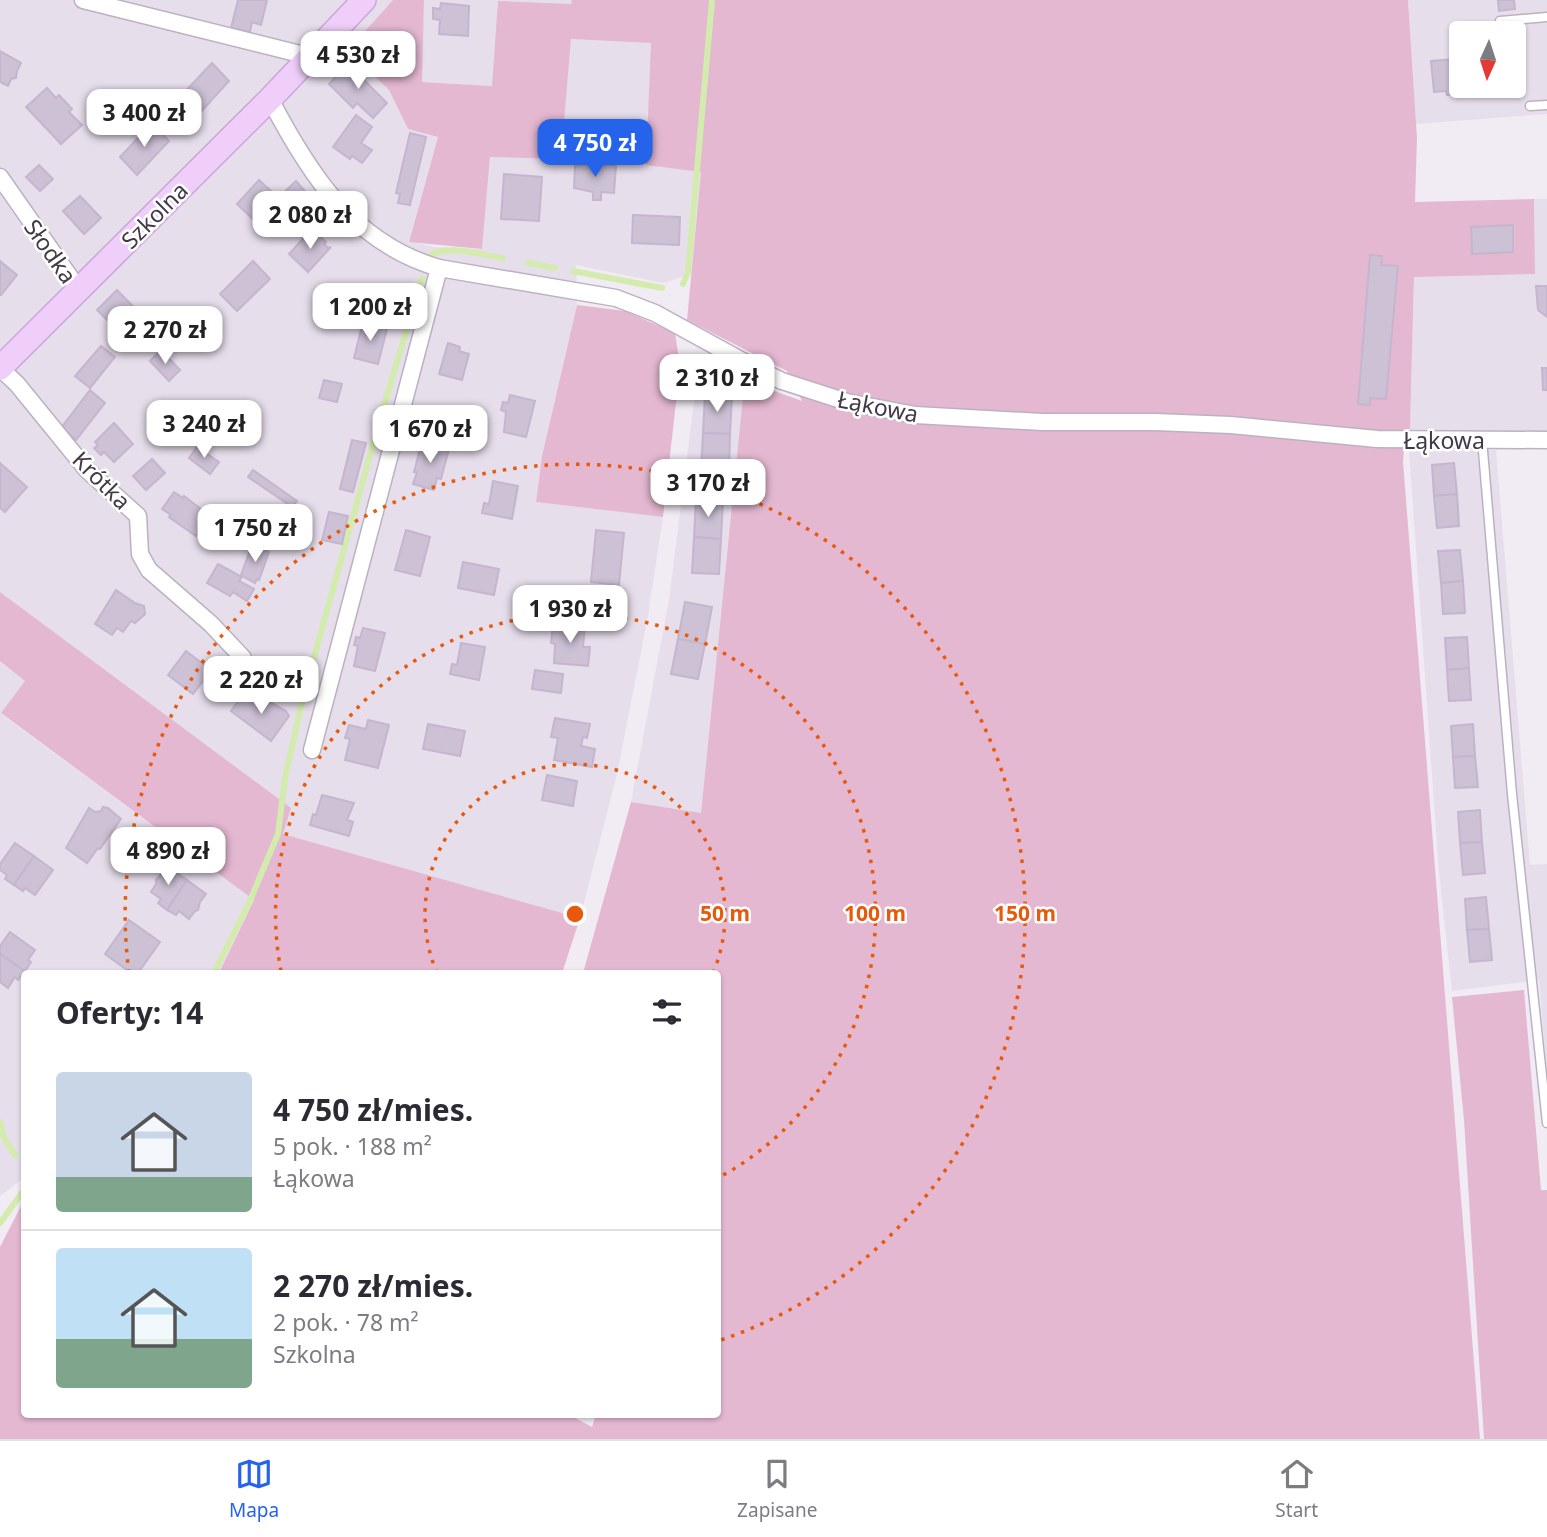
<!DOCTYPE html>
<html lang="pl">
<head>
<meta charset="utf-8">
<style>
	body { margin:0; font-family:"Noto Sans",sans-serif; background:#f7f7f7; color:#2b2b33; height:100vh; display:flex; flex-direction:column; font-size:26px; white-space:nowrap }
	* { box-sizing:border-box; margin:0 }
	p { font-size:23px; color:#7c7c81 }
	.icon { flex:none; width:38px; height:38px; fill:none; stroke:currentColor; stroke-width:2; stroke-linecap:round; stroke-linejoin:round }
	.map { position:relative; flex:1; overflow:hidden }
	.panel { position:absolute; left:21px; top:970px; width:700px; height:448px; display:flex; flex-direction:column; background:#fff; border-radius:7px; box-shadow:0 2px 5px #0004 }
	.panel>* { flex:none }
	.needle { width:46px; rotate:183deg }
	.controls { position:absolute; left:1449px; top:21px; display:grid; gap:14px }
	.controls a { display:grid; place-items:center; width:77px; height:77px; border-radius:7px; background:#fff; box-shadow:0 2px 5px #0004; font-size:35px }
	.price { position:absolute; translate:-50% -60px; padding:0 16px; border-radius:14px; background:#fff; color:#222; font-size:23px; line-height:46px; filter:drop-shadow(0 2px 4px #0008) }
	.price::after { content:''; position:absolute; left:50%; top:42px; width:21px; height:16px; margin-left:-10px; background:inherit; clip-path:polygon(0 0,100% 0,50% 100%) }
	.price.active { background:#2563eb; color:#fff }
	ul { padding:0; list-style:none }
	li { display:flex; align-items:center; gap:21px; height:175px; padding:0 35px }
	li+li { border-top:2px solid #e1e1e2 }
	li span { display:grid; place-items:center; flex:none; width:196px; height:140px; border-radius:7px; color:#555 }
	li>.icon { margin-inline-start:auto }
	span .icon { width:84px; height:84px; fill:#fffc; stroke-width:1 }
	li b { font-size:30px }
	h2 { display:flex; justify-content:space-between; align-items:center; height:84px; padding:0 35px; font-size:30px }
	.tabs { display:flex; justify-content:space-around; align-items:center; height:98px; border-top:2px solid #e1e1e2; background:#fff; font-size:19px; color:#7c7c81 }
	.tabs a { display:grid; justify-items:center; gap:4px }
	.tabs .active { color:#2563eb }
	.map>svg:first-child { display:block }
</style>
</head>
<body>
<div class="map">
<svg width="1547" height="1439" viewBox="0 0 1547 1439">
	<rect width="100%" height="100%" fill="#f1ebf4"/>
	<g fill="#e7deec" fill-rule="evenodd">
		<polygon points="0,0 393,0 348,50 389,90 408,129 438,137 409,241 434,247 482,249 490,157 561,159 571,39 652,43 646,165 701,171 691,274 663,283 576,265 577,305 542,456 536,502 663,517 648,616 617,774 580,918 283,834 290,808 0,592"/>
		<polygon points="424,0 572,0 571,4 493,86 421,82"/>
		<path d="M1408,0H1547V114L1416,124ZM1461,33H1514V86H1461Z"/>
		<polygon points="1534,199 1547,199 1547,433 1410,429 1414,276 1535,274"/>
		<polygon points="700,354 745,376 701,814 631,802 669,600"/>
		<polygon points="1496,450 1530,865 1547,864 1547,1075 1539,980 1452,991 1439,873 1409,451"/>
		<polygon points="0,661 26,681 1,714 254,900 219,973 24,973 24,1178 0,1196"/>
	</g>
	<g fill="#e4b8d1">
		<polygon points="393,0 424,0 422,82 492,86 498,1 571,4 572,0 1408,0 1417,138 1415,202 1534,199 1535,274 1414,277 1410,429 1405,429 1403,462 1480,1439 0,1439 0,1247 24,1200 24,1414 568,1414 592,1427 596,1414 718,1414 718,973 583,973 631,802 701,813 745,376 763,387 802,401 787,371 687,320 701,172 646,165 651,43 571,39 561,159 490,157 482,249 409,242 438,137 408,129 389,90 348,50"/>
		<polygon points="577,305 625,311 675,333 680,367 663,517 536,502 542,456"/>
		<polygon points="0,592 291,808 283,834 580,918 562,973 219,973 254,900 1,713 25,681 0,661"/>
		<polygon points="1524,990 1541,1190 1547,1190 1547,1439 1484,1439 1464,1120 1452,997"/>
	</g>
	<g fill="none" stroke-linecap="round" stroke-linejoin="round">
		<g stroke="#d3ebad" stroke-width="6">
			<path d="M432,254C452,245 482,255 503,258"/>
			<polyline points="528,263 555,268"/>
			<polyline points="573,271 662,288"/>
			<polyline points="683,284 688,272 712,0"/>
			<polyline points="214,973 249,903 278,834 285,778 303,697 382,412 422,278"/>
			<polyline points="0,1122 4,1138 15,1155"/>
			<polyline points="0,1223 24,1190"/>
		</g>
	</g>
	<g fill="#cdc1d5" stroke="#c5b5cf" stroke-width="2">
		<polygon points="238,0 267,0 261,25 252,22 250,32 231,28"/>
		<polygon points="1498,0 1514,0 1515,9 1499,11"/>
		<polygon points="441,3 469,6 468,36 439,34 440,20 433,19 433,8 440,9"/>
		<polygon points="0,51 21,63 17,71 16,78 11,79 8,86 0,82"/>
		<polygon points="1455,59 1458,94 1447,95 1446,91 1434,92 1431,61"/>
		<polygon points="212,63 229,81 197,116 179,98"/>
		<polygon points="348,64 387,103 373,118 357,103 353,108 329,84"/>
		<polygon points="47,88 56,98 59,95 72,109 69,112 82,125 61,144 26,107"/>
		<polygon points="356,115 372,127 361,143 372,150 362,163 352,156 350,159 333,147"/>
		<polygon points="152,123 169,141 137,175 120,157"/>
		<polygon points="410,133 426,137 410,205 398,203 400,194 396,193"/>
		<polygon points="585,164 616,166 614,193 601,192 601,200 593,200 593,192 574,188 575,166"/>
		<polygon points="39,165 53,179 40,191 26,177"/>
		<polygon points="504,174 542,177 539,221 501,219"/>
		<polygon points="259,180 272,192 270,194 276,200 255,221 237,204"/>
		<polygon points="296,181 310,197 292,213 278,198"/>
		<polygon points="80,196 101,218 84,234 63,211"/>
		<polygon points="633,215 680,217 679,245 632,243"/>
		<polygon points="1513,225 1513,252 1472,254 1471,227"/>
		<polygon points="312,229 326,242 324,244 328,248 331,247 308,272 289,254"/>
		<polygon points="1370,255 1382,256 1381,265 1398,266 1386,399 1370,398 1370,405 1358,404"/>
		<polygon points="0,261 17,275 1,295 0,295"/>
		<polygon points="253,261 270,279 237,311 220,294"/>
		<polygon points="1536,286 1547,286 1547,317 1538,310"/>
		<polygon points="117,290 157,331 138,350 97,310"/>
		<polygon points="363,322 387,329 378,364 354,358"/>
		<polygon points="448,343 460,347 459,351 469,354 462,380 439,374"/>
		<polygon points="101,346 115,357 90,388 75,376"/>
		<polygon points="161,350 180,370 169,381 150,361"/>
		<polygon points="1542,368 1547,368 1547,390 1543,390"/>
		<polygon points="324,380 342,384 337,402 319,398"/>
		<polygon points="90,390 105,403 76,440 61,428"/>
		<polygon points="510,395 535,401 526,437 504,432 506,412 501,410 503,402 508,403"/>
		<polygon points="705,395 732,396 730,434 703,433"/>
		<polygon points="114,423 133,444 114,462 104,452 101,455 94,448 98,445 95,442"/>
		<polygon points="703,433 730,434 729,470 701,469"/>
		<polygon points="352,440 366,443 353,492 340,489"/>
		<polygon points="422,441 449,449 441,479 437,478 434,490 413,484 417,472 414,472"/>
		<polygon points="197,447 219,462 210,474 189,458"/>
		<polygon points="152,459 165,473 146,490 133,476"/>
		<polygon points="0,463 27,487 5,512 0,508"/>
		<polygon points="1454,463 1457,494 1434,496 1432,465"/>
		<polygon points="253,470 297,501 292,507 248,477"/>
		<polygon points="493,481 518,486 512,519 482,513 484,503 489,504"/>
		<polygon points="174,492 183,498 184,496 210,516 196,536 169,517 171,515 162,509"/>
		<polygon points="1457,494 1459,526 1437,528 1434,496"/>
		<polygon points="696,499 723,501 721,539 694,537"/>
		<polygon points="329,512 348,516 342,544 322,540"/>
		<polygon points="406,530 430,537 420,576 395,570"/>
		<polygon points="596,530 624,533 619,585 591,582"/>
		<polygon points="694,537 721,539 719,574 692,573"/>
		<polygon points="252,545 269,552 259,580 257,579 255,583 241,575"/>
		<polygon points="1460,550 1463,581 1441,583 1438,551"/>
		<polygon points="463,562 499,569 494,595 458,588"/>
		<polygon points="218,564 242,577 239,581 254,589 247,601 233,592 230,596 207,583"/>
		<polygon points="1463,581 1465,613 1443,614 1441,583"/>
		<polygon points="116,590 135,603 144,606 145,614 135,623 131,621 123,632 117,628 112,635 95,624"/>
		<polygon points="685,602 712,607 705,644 678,639"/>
		<polygon points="553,623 585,626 583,647 590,647 588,666 554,663 555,644 551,643"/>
		<polygon points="363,628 385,633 375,671 354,666 358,646 354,645 356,637 360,638"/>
		<polygon points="1467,637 1469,668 1447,670 1445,638"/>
		<polygon points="678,639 705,644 698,679 671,674"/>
		<polygon points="461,643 485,647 479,680 450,674 452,664 457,665"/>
		<polygon points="186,651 211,670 193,694 168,675"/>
		<polygon points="1469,668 1471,700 1449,701 1447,670"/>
		<polygon points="535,670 563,674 561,693 532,689"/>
		<polygon points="244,693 259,704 258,707 261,710 268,701 286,711 289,716 271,741 231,711"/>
		<polygon points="555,718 590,724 587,738 583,737 581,746 595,749 592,767 554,760 558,738 551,737"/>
		<polygon points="368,720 389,725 378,768 345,760 350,739 345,738 349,725 366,729"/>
		<polygon points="428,724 465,731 460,756 423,749"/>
		<polygon points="1473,724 1475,756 1453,757 1451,726"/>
		<polygon points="1475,756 1478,787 1455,788 1453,757"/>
		<polygon points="547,775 577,781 573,806 542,800"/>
		<polygon points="322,795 354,803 347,820 353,822 349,836 310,825 313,814 316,815"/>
		<polygon points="103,807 108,808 121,819 100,849 98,848 87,863 66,848 89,808 95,812 101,811"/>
		<polygon points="1480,810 1482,842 1460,843 1458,812"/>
		<polygon points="1482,842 1485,873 1463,875 1460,843"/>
		<polygon points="15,843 34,856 14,885 5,879 7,875 0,870 0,864"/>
		<polygon points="34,856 53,870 35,895 25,888 23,891 14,885"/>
		<polygon points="168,867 187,880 167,910 158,903 161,899 151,892 156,884 156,880"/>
		<polygon points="187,880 206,894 200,902 198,910 195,911 189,919 179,911 176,915 167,910"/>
		<polygon points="1486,897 1489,929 1467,930 1465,899"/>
		<polygon points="129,920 160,942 138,973 131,973 105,954"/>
		<polygon points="1489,929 1492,960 1470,962 1467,930"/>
		<polygon points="10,932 35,950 28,960 31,962 25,971 0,954 0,946"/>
		<polygon points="0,954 25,971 18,980 15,977 8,988 0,982"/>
	</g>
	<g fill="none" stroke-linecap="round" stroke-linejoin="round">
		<g stroke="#bcb1c2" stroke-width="11">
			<g id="lane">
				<polyline points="1500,21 1547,17"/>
				<polyline points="1530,106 1547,105"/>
				<polyline points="1482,439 1512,794 1547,1123"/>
			</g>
		</g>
		<g stroke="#bcb1c2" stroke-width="19">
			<g id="street">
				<polyline points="83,0 312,57"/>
				<path d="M270,99C309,174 353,243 439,268L616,298L655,313L757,369L782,381L847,402L915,415L1042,422H1155L1231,425L1377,439L1547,440"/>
				<polyline points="0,177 79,290"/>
				<polyline points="0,368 17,384 87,470 138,516 140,554 149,570 211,624 243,658"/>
				<polyline points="312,750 439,268"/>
			</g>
		</g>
		<g stroke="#caa6d9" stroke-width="26">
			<polyline id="secondary" points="0,368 270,99 364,0"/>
		</g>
		<use href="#lane" stroke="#fff" stroke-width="8"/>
		<use href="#street" stroke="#fff" stroke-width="16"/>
		<use href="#secondary" stroke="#efcffa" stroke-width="23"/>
	</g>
	<g fill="none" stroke="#e8590c" stroke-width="3.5" stroke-dasharray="3.5 7">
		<path d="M437 973A150 150 0 1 1 713 973"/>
		<path d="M281 971A300 300 0 1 1 718 1178"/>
		<path d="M129 973A450 450 0 1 1 718 1341"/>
	</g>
	<g text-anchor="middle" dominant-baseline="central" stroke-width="5" stroke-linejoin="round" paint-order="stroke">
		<g font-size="23" fill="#423948" stroke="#fff">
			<text transform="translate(154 215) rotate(-45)">Szkolna</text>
			<text transform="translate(51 251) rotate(55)">Słodka</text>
			<text transform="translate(878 406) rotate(11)">Łąkowa</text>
			<text x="1444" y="440">Łąkowa</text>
			<text transform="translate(102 480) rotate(45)">Krótka</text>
		</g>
	</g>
	<circle cx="575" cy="914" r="10" fill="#e8590c" stroke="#fff" stroke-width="3.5"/>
	<g font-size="21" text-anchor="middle" font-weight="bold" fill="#e8590c" stroke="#fff" stroke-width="5" stroke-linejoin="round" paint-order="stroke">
		<text x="725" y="921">50 m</text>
		<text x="875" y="921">100 m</text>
		<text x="1025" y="921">150 m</text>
	</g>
</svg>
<div class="controls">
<a><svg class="needle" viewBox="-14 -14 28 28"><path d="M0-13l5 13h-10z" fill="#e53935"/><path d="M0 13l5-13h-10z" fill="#7c7c81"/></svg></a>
</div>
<b class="price" style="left:358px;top:91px">4 530 zł</b>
<b class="price" style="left:144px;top:149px">3 400 zł</b>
<b class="price active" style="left:595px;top:179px">4 750 zł</b>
<b class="price" style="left:310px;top:251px">2 080 zł</b>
<b class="price" style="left:370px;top:343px">1 200 zł</b>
<b class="price" style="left:165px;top:366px">2 270 zł</b>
<b class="price" style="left:717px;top:414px">2 310 zł</b>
<b class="price" style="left:204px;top:460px">3 240 zł</b>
<b class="price" style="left:430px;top:465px">1 670 zł</b>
<b class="price" style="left:708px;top:519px">3 170 zł</b>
<b class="price" style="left:255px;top:564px">1 750 zł</b>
<b class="price" style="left:570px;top:645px">1 930 zł</b>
<b class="price" style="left:261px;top:716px">2 220 zł</b>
<b class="price" style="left:168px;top:887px">4 890 zł</b>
<section class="panel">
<h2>Oferty: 14<svg class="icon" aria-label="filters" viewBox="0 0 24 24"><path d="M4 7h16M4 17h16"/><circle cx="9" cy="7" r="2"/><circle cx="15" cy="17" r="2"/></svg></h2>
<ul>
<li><span style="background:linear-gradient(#c9d6e8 75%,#7fa58c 0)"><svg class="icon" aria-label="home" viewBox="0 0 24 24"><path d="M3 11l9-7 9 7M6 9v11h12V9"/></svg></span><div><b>4 750 zł/mies.</b><p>5 pok. · 188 m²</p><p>Łąkowa</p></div></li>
<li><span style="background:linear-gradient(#bfe0f5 65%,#7fa58c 0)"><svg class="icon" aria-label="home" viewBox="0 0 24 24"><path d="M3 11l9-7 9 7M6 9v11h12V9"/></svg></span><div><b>2 270 zł/mies.</b><p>2 pok. · 78 m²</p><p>Szkolna</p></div></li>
</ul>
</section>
</div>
<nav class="tabs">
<a class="active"><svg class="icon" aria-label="map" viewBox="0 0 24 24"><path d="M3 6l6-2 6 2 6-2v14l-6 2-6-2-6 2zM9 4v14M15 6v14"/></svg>Mapa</a>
<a><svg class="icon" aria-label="saved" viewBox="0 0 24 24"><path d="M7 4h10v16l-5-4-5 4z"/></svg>Zapisane</a>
<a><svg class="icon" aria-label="home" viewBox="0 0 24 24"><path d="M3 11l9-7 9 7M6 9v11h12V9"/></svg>Start</a>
</nav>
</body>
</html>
